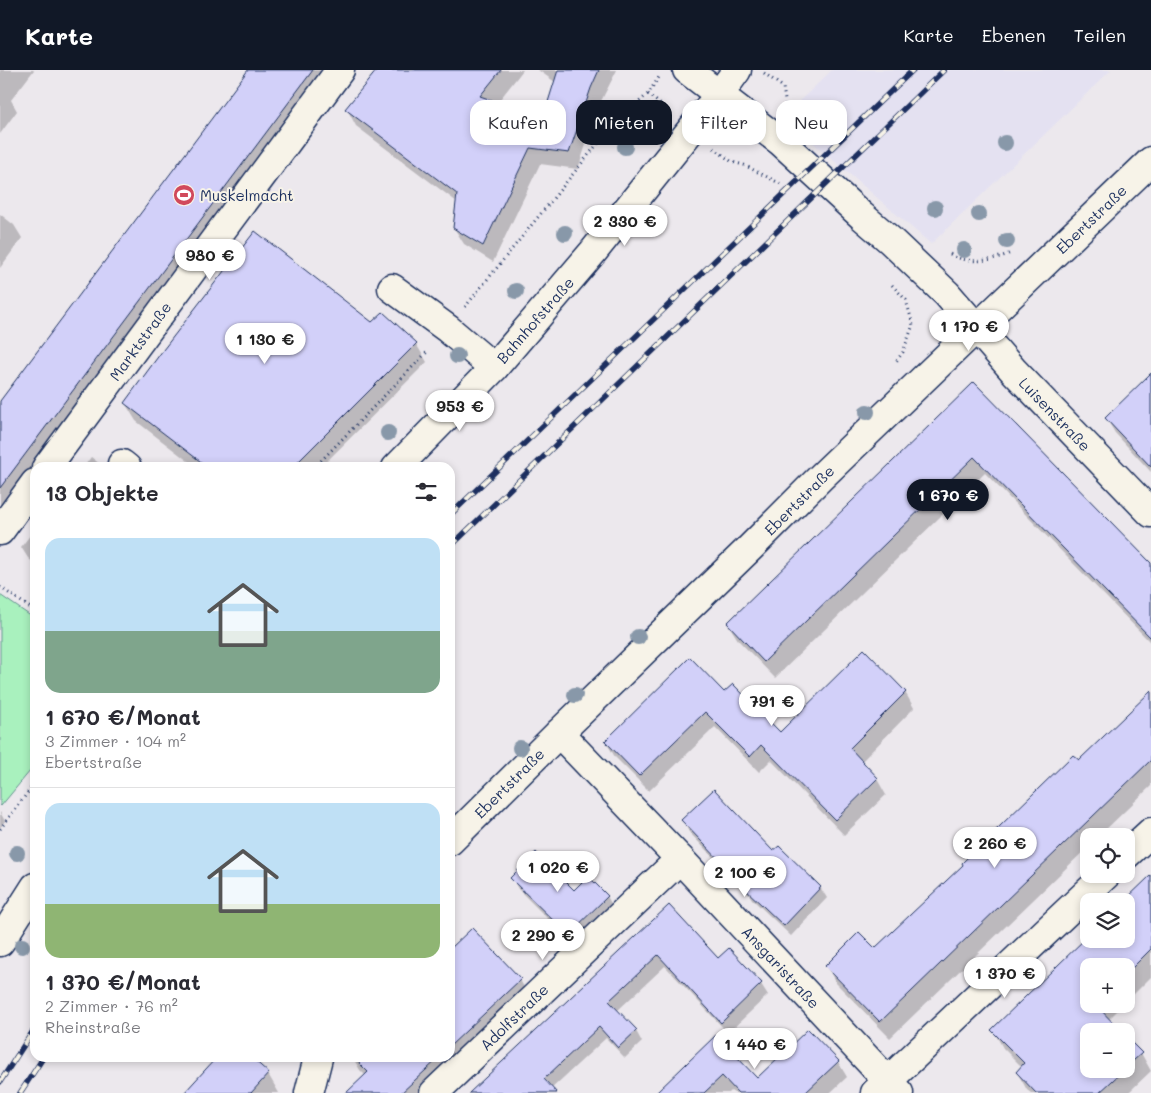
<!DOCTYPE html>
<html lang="de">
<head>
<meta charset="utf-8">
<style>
	body { margin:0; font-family:Mali,sans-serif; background:#f7f7f7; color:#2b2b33; height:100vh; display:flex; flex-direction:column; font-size:19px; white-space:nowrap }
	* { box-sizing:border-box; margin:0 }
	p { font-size:16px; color:#7c7c81 }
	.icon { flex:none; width:28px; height:28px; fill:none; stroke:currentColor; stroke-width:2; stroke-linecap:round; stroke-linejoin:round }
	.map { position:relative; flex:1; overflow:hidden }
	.side { position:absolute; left:30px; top:392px; width:425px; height:600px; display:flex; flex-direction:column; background:#fff; border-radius:15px; box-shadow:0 2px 8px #0003 }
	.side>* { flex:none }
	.top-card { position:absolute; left:470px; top:30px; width:475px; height:45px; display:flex; gap:10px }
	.fabs { position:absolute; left:1080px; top:758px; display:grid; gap:10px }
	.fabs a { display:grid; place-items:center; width:55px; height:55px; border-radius:10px; background:#fff; box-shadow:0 2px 8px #0003; font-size:25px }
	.price { position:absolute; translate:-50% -42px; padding:0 11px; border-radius:18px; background:#fff; color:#222; font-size:16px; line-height:32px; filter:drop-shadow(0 1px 2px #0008) }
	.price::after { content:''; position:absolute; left:50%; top:30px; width:15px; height:11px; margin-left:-8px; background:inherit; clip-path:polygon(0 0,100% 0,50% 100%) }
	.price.selected { background:#111827; color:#fff }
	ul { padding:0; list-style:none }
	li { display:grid; align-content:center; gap:10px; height:265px; padding:0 15px }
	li+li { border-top:1px solid #e1e1e2 }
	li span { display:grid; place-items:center; height:155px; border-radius:15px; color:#555 }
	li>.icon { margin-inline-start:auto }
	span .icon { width:90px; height:90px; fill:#fffc; stroke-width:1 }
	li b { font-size:21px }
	h2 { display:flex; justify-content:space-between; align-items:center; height:60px; padding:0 15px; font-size:21px }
	.chip { padding:0 18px; border-radius:15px; background:#fff; box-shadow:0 2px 8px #0003; font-size:18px; line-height:45px }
	.chip.selected { background:#111827; color:#fff }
	header { display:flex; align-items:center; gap:30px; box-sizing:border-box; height:70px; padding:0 25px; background:#111827; color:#fff }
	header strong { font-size:24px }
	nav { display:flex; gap:28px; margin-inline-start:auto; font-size:18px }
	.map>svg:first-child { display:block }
</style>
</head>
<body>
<header>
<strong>Karte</strong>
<nav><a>Karte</a><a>Ebenen</a><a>Teilen</a></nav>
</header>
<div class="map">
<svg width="1151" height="1023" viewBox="0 0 1151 1023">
	<rect width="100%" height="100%" fill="#ece8ed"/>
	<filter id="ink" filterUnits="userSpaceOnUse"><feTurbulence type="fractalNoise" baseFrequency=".02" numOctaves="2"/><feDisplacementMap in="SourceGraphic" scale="10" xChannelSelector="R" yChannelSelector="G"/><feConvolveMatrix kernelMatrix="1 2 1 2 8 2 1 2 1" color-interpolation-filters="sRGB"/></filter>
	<g filter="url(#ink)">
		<polygon fill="#e4e1f1" points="832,0 1111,0 931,174 783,47"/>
		<polygon fill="#a9f1be" stroke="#62908e" points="0,525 35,549 35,695 1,736 0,735"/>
		<g fill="#0003">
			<polygon points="0,0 34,0 11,30 17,41 0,64"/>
			<polygon points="249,0 330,0 0,441 0,333"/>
			<polygon points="378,0 523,0 497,33 544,49 555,12 538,0 617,0 599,35 578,99 540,94 493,192 464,174 454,158 457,132 356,56 347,39"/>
			<polygon points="0,144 14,155 22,168 0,198"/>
			<polygon points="383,244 416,274 427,292 320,398 197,398 136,351 125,333 372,253"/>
			<polygon points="974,314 1151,494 1151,573 985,403 775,608 738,570 728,554"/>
			<polygon points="1151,321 1151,402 1115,363 1106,348"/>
			<polygon points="91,387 105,398 83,398"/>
			<polygon points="35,459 35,494 28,488 21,477"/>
			<polygon points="905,622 914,638 861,692 877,709 886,725 844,765 771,690 759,702 715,657 649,721 615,687 606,672 724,624 780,664"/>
			<polygon points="1151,623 1151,716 1099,766 1089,766 1089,776 890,968 836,913 827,897 875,880 1079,692"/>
			<polygon points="0,742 5,751 0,758"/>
			<polygon points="683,751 773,783 820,817 827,828 791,866 752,829 750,826 689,762"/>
			<polygon points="1151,807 1151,907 1126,932 1126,896 1089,896 1089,934 1124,934 1108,950 1119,961 1089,961 1089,999 1126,999 1126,969 1141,983 1151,1001 1128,1023 1031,1023 1027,1020 1017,1002 1022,997 1003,978 993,960 1089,869 1126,869 1126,831"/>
			<polygon points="512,808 574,822 607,826 613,837 575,876 518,819"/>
			<polygon points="669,836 718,890 729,880 761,914 768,925 728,963 665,896 617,941 636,961 642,972 625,988 606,968 550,1020 552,1023 470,1023"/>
			<polygon points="450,881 520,910 532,931 436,1023 360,1023 366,1006 360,1000 353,988 450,988"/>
			<polygon points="715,967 757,1010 838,992 847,1007 830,1023 734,1023 731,1021 729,1023 658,1023"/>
			<polygon points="218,988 250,988 268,1004 279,1023 185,1023"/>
		</g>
		<g fill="#d2d0f9" stroke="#1b2f5e">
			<polygon points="248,0 313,0 0,418 0,331"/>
			<polygon points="377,0 501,0 480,26 543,48 558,0 599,0 591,18 569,83 530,78 483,176 453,158 457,124 345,39"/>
			<polygon points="255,161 372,252 383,242 417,273 292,398 209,398 124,333 163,280"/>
			<polygon points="1151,303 1151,397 1105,348"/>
			<polygon points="974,312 1151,493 1151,568 974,387 764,592 727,553"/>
			<polygon points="864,579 906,622 850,678 878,708 835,750 761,675 750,687 705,642 639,706 605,671 690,587 724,622 733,614 780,662"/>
			<polygon points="1151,621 1151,690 880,952 825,896 859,862 875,878 963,795 962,793 1073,685 1079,690"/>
			<polygon points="714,719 773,781 779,776 821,817 784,856 744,818 745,817 681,750"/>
			<polygon points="536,782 574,820 588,806 608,826 568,865 510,808"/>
			<polygon points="1151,805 1151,879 1126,904 1126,896 1089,896 1089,934 1096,934 1095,934 1121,961 1089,961 1089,999 1125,999 1099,1023 1036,1023 1016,1002 1024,993 991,960 1089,865 1089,869 1126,869 1126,831 1124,831"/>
			<polygon points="669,835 718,888 729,878 762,913 721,953 658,885 609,931 637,960 618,978 599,957 544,1009 557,1023 469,1023"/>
			<polygon points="472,858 521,909 450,976 450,879"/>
			<polygon points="808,959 839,991 805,1023 738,1023 722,1006 704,1023 656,1023 716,965 757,1008"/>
			<polygon points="1126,967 1142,983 1126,997"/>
			<polygon points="216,988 252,988 269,1003 251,1023 184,1023"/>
			<polygon points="354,988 439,988 401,1023 346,1023 368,1002"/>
		</g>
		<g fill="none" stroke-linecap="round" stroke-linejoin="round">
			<g stroke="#1b2f5e" stroke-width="31">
				<g id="minor">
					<polyline points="687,0 781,72 862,146 890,170 947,224 1013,300 1151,443"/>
					<polyline points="392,218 448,259 494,298"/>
					<polyline points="122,394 127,398"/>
					<polyline points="46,398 340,0"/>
					<polyline points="396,398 494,298 593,182 719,25 737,0"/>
					<polyline points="0,461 35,413"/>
					<polyline points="559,663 680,789 899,1023"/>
					<polyline points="450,771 559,663 751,477 821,407 1151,91"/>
					<polyline points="1126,785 1151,762"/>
					<polyline points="0,872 35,817"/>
					<polyline points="309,1023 318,988"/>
					<polyline points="434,1023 680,789"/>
					<polyline points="875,1023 1107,804"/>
				</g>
			</g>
			<g stroke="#1b2f5e" stroke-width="3" stroke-dasharray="1 4" stroke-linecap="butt">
				<polyline points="764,3 783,17 786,37"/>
				<polyline points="648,24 668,41"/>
				<polyline points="714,78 732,92 744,95 783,115"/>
				<path d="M950,184C969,195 991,191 1011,183"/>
				<polyline points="892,215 906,230 913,255 903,282 895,293"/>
				<polyline points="465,237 612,56 648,24 659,7"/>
				<polyline points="314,398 429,280"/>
				<polyline points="0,517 35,541"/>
				<polyline points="0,759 35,713"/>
			</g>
			<use href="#minor" stroke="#f7f3e8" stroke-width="28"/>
			<g stroke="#1b2f5e" stroke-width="5.5">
				<g id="rail">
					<polyline points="450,445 913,0"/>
					<polyline points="450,477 944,0"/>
					<polyline points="0,1012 35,958"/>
					<polyline points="20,1023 43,988"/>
				</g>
			</g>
			<use href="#rail" stroke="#f7f3e8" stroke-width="4" stroke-dasharray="11" stroke-linecap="butt"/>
		</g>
		<g fill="#8898a9">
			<circle cx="1005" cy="73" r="8"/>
			<circle cx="625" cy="77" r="8"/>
			<circle cx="935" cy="138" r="8"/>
			<circle cx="979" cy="144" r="8"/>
			<circle cx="565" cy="163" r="8"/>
			<circle cx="1007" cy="171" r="8"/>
			<circle cx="964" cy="180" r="8"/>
			<circle cx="516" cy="221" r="8"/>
			<circle cx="457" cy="286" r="8"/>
			<circle cx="867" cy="342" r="8"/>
			<circle cx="388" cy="363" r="8"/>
			<circle cx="638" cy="567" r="8"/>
			<circle cx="575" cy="625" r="8"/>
			<circle cx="520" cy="678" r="8"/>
			<circle cx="17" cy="783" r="8"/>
			<circle cx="22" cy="876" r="8"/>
		</g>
	</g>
	<defs>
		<g id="stadium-disc" transform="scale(1.125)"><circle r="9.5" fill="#d1495b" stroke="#f7f3e8"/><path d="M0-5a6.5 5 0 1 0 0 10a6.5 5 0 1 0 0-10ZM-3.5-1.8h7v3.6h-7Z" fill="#fff"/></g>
	</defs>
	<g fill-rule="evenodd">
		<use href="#stadium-disc" x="184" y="125"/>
	</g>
	<g text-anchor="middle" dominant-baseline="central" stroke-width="4" stroke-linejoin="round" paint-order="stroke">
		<g font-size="15" fill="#1b2f5e" stroke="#f7f3e8" text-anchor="start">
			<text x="200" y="125">Muskelmacht</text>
		</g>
		<g font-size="15" fill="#1b2f5e" stroke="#f7f3e8">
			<text transform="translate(1091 149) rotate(-44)">Ebertstraße</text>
			<text transform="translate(535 250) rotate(-49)">Bahnhofstraße</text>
			<text transform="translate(140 271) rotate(-54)">Marktstraße</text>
			<text transform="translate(1055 344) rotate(46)">Luisenstraße</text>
			<text transform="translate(799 430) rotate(-45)">Ebertstraße</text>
			<text transform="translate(509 713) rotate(-45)">Ebertstraße</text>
			<text transform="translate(781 897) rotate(47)">Ansgaristraße</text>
			<text transform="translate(514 947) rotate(-44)">Adolfstraße</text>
		</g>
	</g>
</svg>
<div class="fabs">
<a><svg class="icon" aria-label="locate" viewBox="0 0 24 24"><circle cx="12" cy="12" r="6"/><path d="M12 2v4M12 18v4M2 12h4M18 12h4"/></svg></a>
<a><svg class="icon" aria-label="layers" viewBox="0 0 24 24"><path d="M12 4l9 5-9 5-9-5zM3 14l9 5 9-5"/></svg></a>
<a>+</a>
<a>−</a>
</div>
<b class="price" style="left:625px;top:177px">2 330 €</b>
<b class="price" style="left:210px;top:211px">980 €</b>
<b class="price" style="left:969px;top:282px">1 170 €</b>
<b class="price" style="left:265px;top:295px">1 130 €</b>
<b class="price" style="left:460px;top:362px">953 €</b>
<b class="price selected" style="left:948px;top:451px">1 670 €</b>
<b class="price" style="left:772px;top:657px">791 €</b>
<b class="price" style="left:995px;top:799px">2 260 €</b>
<b class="price" style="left:558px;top:823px">1 020 €</b>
<b class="price" style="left:745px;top:828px">2 100 €</b>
<b class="price" style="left:543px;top:891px">2 290 €</b>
<b class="price" style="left:1005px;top:929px">1 370 €</b>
<b class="price" style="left:755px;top:1000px">1 440 €</b>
<div class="top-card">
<a class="chip">Kaufen</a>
<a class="chip selected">Mieten</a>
<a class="chip">Filter</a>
<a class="chip">Neu</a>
</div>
<section class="side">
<h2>13 Objekte<svg class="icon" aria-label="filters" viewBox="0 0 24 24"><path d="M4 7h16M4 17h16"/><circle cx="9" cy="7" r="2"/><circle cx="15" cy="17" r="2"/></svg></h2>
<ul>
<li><span style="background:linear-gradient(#bfe0f5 60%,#7fa58c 0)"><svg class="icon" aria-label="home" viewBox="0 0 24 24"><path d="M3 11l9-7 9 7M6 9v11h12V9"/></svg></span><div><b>1 670 €/Monat</b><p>3 Zimmer · 104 m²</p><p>Ebertstraße</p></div></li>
<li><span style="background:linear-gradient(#bfe0f5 65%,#8fb573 0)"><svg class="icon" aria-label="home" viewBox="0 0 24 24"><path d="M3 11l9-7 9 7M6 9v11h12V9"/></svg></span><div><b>1 370 €/Monat</b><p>2 Zimmer · 76 m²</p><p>Rheinstraße</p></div></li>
</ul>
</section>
</div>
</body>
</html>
